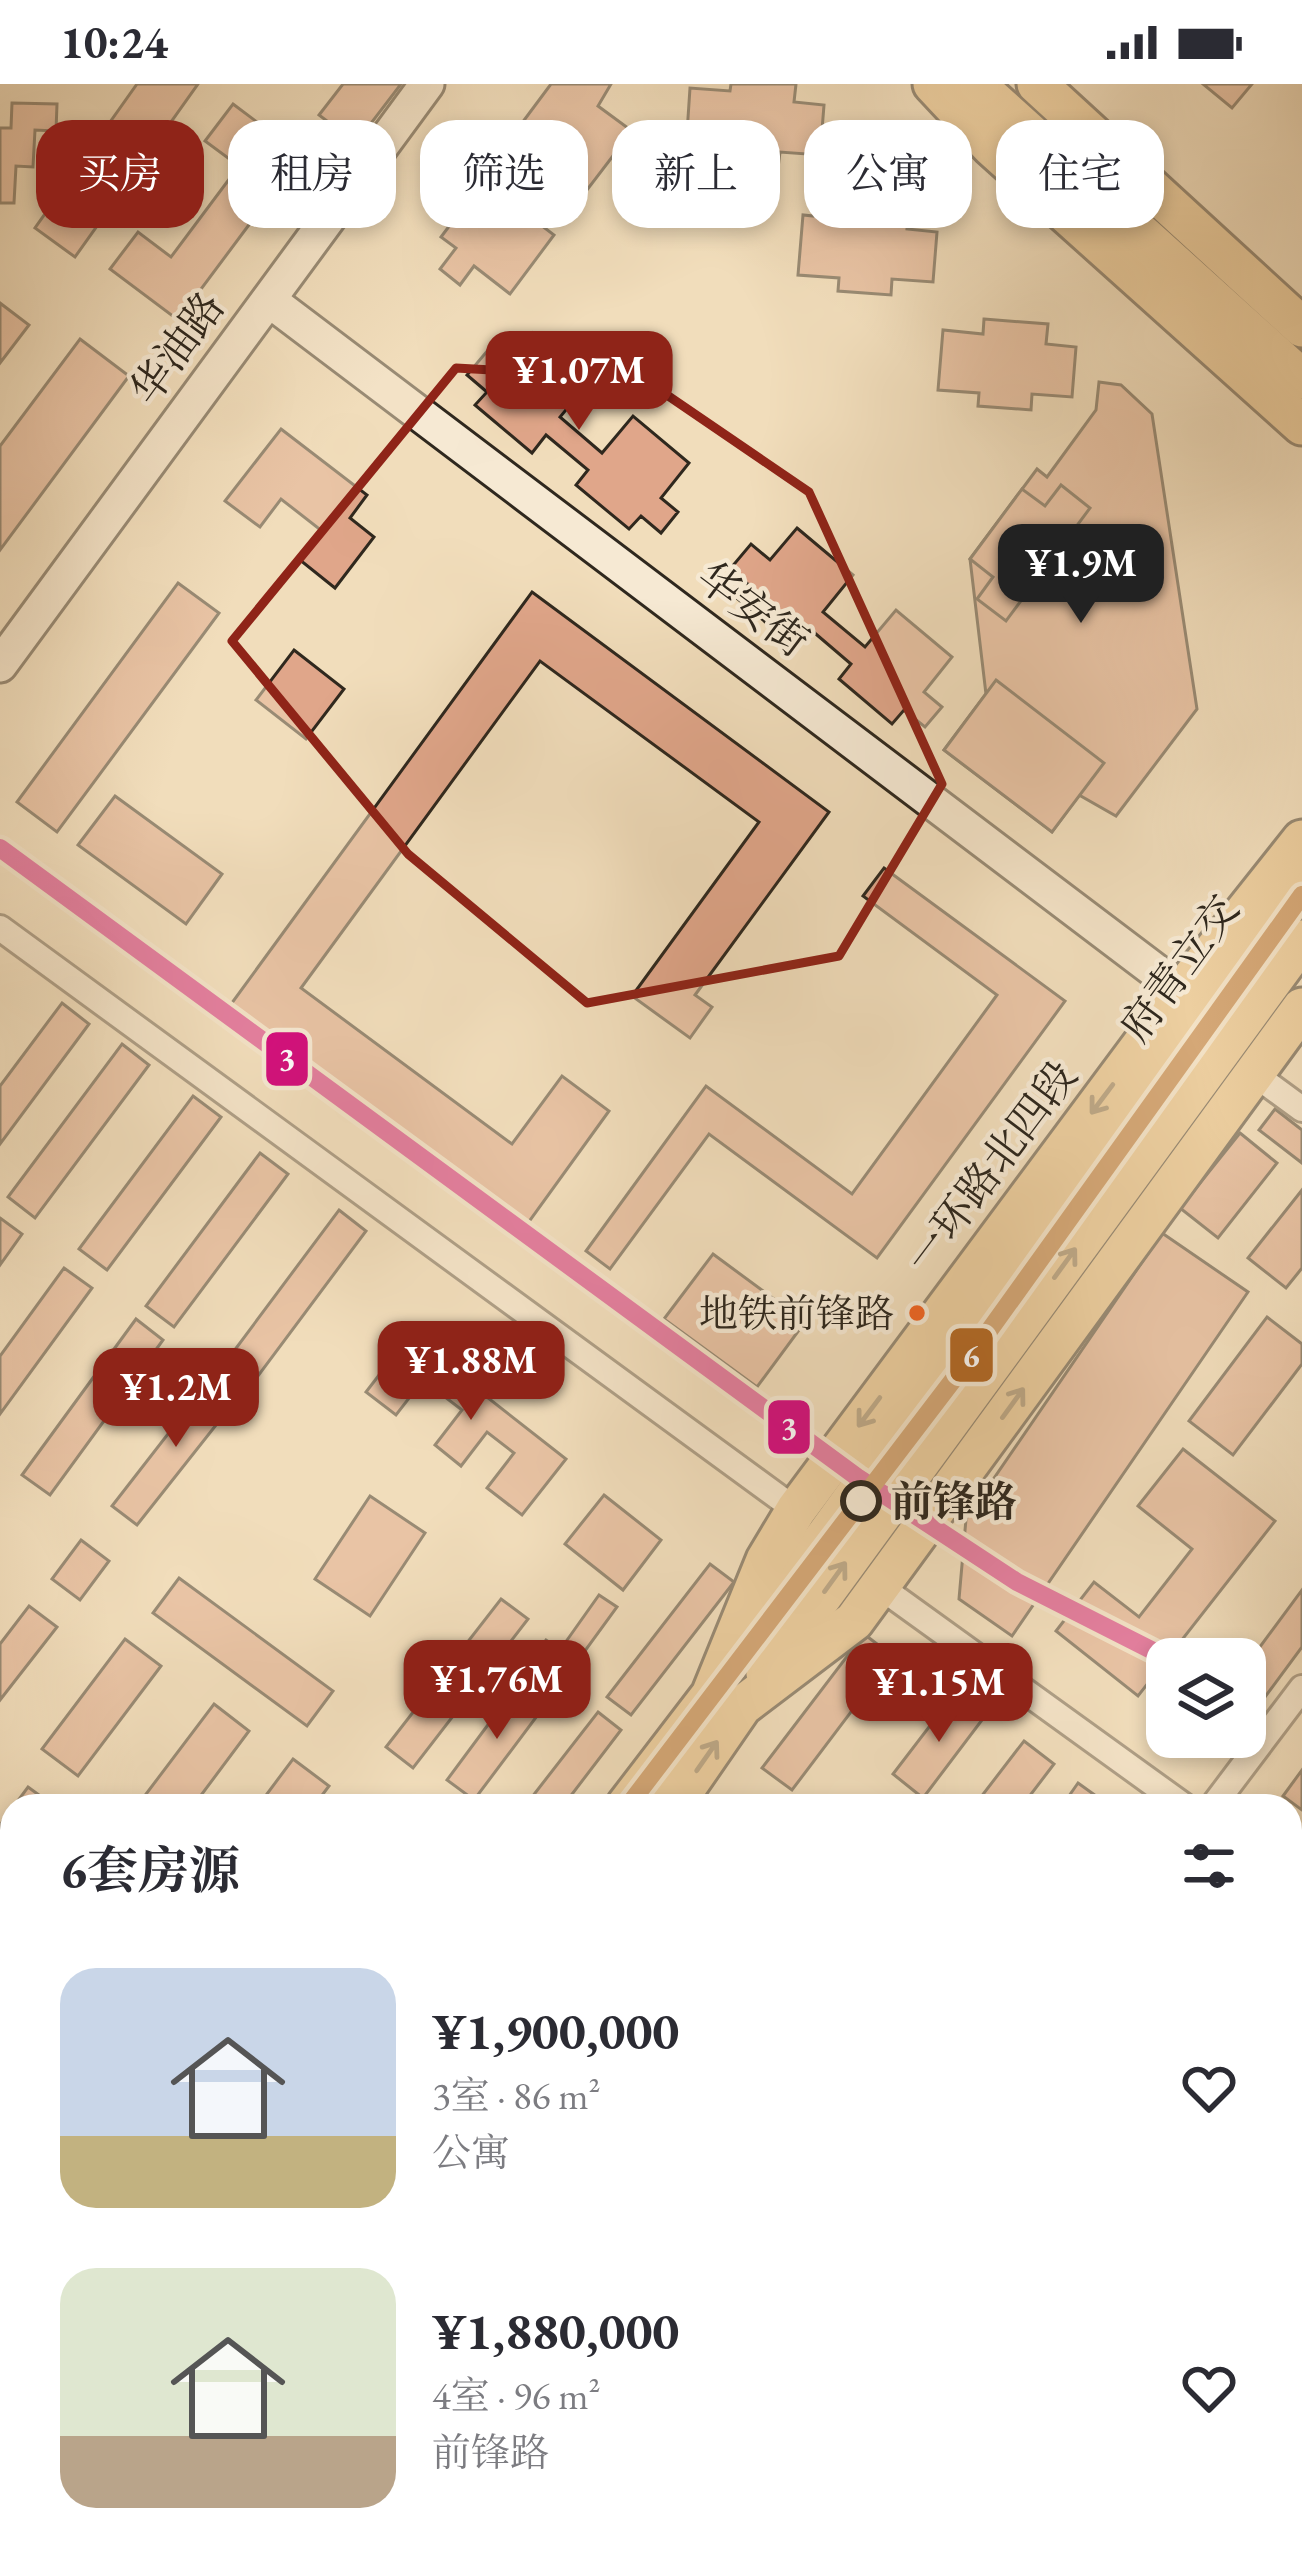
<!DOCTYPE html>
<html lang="zh">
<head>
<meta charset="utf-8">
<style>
	body { margin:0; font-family:"EB Garamond","Noto Serif SC",serif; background:#f2f2f3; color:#2b2b33; height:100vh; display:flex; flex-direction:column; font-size:45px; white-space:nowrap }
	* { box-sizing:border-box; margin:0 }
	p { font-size:39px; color:#7c7c81 }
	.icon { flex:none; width:66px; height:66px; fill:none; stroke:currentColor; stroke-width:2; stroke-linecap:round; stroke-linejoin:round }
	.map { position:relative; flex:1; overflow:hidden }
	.sheet { position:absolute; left:0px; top:1710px; width:1302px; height:771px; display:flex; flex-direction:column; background:#fff; border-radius:36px 36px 0 0; box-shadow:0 6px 18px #0003 }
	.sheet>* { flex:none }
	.guide { position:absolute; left:36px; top:36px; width:1230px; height:108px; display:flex; gap:24px }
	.buttons { position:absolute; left:1146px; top:1554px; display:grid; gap:24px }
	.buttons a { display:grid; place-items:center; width:120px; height:120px; border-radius:24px; background:#fff; box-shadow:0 6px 18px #0003; font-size:60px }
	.price { position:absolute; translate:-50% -102px; padding:0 27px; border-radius:24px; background:#8f2418; color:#fff; font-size:39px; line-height:78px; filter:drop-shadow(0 3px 6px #0008) }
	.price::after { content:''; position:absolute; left:50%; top:72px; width:36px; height:27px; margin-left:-18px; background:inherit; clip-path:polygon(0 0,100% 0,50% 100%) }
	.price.selected { background:#222; color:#fff }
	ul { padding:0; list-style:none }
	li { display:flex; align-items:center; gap:36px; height:300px; padding:0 60px }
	li span { display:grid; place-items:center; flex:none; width:336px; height:240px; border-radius:36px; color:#555 }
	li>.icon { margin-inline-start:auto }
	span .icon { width:144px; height:144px; fill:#fffc; stroke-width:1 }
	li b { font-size:51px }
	h2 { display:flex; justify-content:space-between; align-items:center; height:144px; padding:0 60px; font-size:51px }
	.tag { padding:0 42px; border-radius:36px; background:#fff; box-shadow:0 6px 18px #0003; font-size:42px; line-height:108px }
	.tag.selected { background:#8f2418; color:#fff }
	.status { display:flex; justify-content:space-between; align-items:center; height:84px; padding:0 60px; background:#fff; direction:ltr }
	.status svg { height:33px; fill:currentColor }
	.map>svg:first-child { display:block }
</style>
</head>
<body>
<div class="status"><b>10:24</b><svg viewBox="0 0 49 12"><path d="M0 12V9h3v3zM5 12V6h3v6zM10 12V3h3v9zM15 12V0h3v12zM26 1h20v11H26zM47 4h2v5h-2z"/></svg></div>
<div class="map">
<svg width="1302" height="2479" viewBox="0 0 1302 2479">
	<rect width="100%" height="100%" fill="#f1ddbb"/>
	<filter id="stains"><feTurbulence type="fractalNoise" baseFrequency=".00167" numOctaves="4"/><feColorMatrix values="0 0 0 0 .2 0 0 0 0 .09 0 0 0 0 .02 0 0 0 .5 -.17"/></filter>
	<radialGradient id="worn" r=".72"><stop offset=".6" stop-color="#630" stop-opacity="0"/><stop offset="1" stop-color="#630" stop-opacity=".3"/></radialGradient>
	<g fill="#e0a68a" stroke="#2f281e" stroke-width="3">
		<polygon points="137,0 198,0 75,173 35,144"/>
		<polygon points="343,0 401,0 356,59 319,31"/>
		<polygon points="551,0 611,0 598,22 632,47 587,106 549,77 516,122 554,151 510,210 474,182 460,201 440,185 456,164 441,153 483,97 498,108 531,65 513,51"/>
		<polygon points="731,0 796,0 794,18 824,21 820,71 780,68 778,84 725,79 726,67 686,64 690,4 730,7"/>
		<polygon points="1203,0 1252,0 1232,24"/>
		<polygon points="12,19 57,20 56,47 35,46 33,83 16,82 14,119 0,119 0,44 11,44"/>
		<polygon points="233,20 301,71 178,236 110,185 138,148 171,173 239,82 205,57"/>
		<polygon points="844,120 909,125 907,145 937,148 933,198 892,195 891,211 838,207 839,194 798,191 803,131 843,135"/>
		<polygon points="0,219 29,241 0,279"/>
		<polygon points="984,235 1048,240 1046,260 1076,263 1072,313 1032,310 1031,326 978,322 979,309 938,306 943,246 983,250"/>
		<polygon points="533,249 590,297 560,333 602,369 633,332 689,379 661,414 678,428 661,449 641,432 629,445 576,401 588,386 546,351 532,369 475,321 487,308 467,291 488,266 507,282"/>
		<polygon points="80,255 129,292 0,466 0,362"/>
		<polygon points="1099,298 1121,301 1152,330 1197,625 1116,732 1079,711 1052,748 944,666 986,610 970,475 1037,385 1047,393 1096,326"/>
		<polygon points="281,345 367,411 350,434 374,453 335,504 300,476 322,447 281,415 260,443 225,417"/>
		<polygon points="1061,401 1090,424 1006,537 977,515 993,493 970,475 1022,405 1045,422"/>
		<polygon points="797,444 853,491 823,528 865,563 896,526 952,573 924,608 942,623 925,643 904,626 892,640 839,595 851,580 810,545 795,563 738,515 750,502 730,485 751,460 770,476"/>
		<polygon points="178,499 219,529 57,748 17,718"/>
		<polygon points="532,508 829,728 695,911 712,923 690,954 632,912 759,738 540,577 301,904 512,1060 562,992 609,1027 523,1146 226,927"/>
		<polygon points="294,566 344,605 306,655 256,616"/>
		<polygon points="996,596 1104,679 1052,748 944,666"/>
		<polygon points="115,712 222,790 186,840 78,761"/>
		<polygon points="884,784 1065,917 877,1174 709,1050 610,1185 586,1167 706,1002 852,1110 997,911 863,812"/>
		<polygon points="62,919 89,940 0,1060 0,1002"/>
		<polygon points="122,960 149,981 35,1134 8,1113"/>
		<polygon points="193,1012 221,1033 107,1186 79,1165"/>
		<polygon points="1275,1025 1302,1046 1302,1079 1259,1046"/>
		<polygon points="1240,1049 1277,1079 1218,1154 1180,1124"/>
		<polygon points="260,1069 288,1090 174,1243 146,1222"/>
		<polygon points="1302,1106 1302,1184 1286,1204 1248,1174"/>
		<polygon points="339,1126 366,1147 252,1300 225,1279"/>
		<polygon points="0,1134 22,1150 0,1181"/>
		<polygon points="1162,1149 1248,1208 1012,1552 959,1515 966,1435"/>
		<polygon points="713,1170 805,1238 757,1303 664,1235"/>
		<polygon points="64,1184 92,1204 0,1330 0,1272"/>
		<polygon points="1267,1233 1302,1260 1302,1280 1233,1371 1189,1337"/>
		<polygon points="136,1235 163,1256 50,1411 22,1391"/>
		<polygon points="409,1252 566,1375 522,1431 487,1404 514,1369 487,1348 461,1382 435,1361 462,1326 423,1296 396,1331 366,1308"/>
		<polygon points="213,1292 239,1312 137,1441 112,1422"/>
		<polygon points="1183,1365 1275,1437 1138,1612 1056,1547 1094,1498 1139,1533 1192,1465 1138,1422"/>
		<polygon points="604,1411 661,1456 623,1506 565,1460"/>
		<polygon points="370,1412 425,1449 370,1532 315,1495"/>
		<polygon points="81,1456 109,1477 80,1516 52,1495"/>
		<polygon points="710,1480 734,1498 631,1631 607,1613"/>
		<polygon points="179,1494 333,1607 307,1642 153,1529"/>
		<polygon points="1302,1506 1302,1563 1245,1640 1245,1583"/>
		<polygon points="599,1511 617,1523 558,1604 527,1581 546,1556 560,1566"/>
		<polygon points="501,1515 528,1535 413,1684 386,1663"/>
		<polygon points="29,1522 57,1543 0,1616 0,1560"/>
		<polygon points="864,1550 920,1593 899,1621 872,1600 792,1706 762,1684"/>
		<polygon points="125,1555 161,1582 78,1692 42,1665"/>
		<polygon points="519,1599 546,1620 474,1716 447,1696"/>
		<polygon points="955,1609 985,1632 923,1714 893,1690"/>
		<polygon points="214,1620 249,1647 193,1722 137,1722"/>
		<polygon points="598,1628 621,1646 563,1722 525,1722"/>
		<polygon points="1201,1653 1235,1653 1223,1669"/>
		<polygon points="1024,1657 1054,1680 1022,1722 974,1722"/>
		<polygon points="293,1675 329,1702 314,1722 258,1722"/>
		<polygon points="1302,1686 1302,1726 1283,1712"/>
		<polygon points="1078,1699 1110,1722 1062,1722"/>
		<polygon points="28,1703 54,1722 14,1722"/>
		<polygon points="12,1725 12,1798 0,1814 0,1741"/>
		<polygon points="1302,1906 1302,1994 1290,2010 1290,1922"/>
		<polygon points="0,1967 12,1976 12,2030 0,2021"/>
		<polygon points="1302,2046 1302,2134 1298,2140 1290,2134 1290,2062"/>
		<polygon points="0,2214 12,2224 12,2255 0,2246"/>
		<polygon points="1302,2245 1302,2300 1290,2317 1290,2262"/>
		<polygon points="0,2287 12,2296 12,2335 0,2326"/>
		<polygon points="0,2384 12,2393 12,2430 0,2446"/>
		<polygon points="232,2469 373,2469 386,2479 224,2479"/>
		<polygon points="547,2469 609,2469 602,2479 561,2479"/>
		<polygon points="772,2469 825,2469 818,2479 764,2479"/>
		<polygon points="883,2469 929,2469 922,2479 897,2479"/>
		<polygon points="986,2469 1035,2469 1027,2479 978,2479"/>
		<polygon points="1224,2469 1269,2469 1262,2479 1217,2479"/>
	</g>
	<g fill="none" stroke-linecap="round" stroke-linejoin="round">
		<g stroke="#605545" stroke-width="30">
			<g id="street">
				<polyline points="0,844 796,1426"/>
				<polyline points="1254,990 1302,1025"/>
				<polyline points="879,1502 1184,1722"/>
				<polyline points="1213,1722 1302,1604"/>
				<polyline points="1290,1801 1302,1810"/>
			</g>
		</g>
		<g stroke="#2f281e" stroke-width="39">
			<g id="secondary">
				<polyline points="269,216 1182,907"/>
				<polyline points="0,581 427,0"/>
				<polyline points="0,2115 12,2124"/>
				<polyline points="491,2469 504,2479"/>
			</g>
		</g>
		<g stroke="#2f281e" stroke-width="45">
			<g id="primary">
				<polyline points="933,0 991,62 1302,341"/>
				<polyline points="975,0 1302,295"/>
				<polyline points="1037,0 1302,243"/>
				<polyline points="749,1558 1302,795"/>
				<polyline points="766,1589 1302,856"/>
				<polyline points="626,1722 711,1611 766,1476 796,1426 1182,907 1302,756"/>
				<polyline points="673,1722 742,1622 854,1537 1302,924"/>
				<polyline points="45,2479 52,2469"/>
				<polyline points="118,2479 125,2469"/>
			</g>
		</g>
		<use href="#street" stroke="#f6e9d3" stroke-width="24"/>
		<use href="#secondary" stroke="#f6e9d3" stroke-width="33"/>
		<use href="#primary" stroke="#e8be7e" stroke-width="39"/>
		<g stroke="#f6e9d3" stroke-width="27">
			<polyline id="metro-1" points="0,764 857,1393 1017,1498 1169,1575"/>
		</g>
		<g stroke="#f6e9d3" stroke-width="27">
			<polyline id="metro-2" points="628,1722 963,1283 1302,811"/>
		</g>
		<use href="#metro-1" stroke="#d40f7d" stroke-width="18"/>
		<use href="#metro-2" stroke="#b36924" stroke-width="18"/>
	</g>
	<defs><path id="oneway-shaft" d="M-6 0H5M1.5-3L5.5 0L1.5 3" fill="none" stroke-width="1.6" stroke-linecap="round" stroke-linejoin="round" transform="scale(3)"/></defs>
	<g stroke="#826c49">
		<use href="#oneway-shaft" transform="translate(1102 1015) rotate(127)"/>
		<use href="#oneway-shaft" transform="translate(1065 1179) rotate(-54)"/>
		<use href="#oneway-shaft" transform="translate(1013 1319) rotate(-54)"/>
		<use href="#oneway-shaft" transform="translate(869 1328) rotate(127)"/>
		<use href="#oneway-shaft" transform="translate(835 1493) rotate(-54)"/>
		<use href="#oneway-shaft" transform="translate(707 1672) rotate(-55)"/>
	</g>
	<path d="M0 0H1302V2479H0ZM456,284L642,294L809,408L942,700L839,872L587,919L408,770L232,557Z" fill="#f1ddbb" fill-opacity=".55" fill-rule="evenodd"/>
	<path fill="none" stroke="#8f2418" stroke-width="9" stroke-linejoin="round" d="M456,284L642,294L809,408L942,700L839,872L587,919L408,770L232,557Z"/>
	<circle fill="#f26522" stroke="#f6e9d3" stroke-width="4.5" cx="917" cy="1229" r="10"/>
	<circle fill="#f6e9d3" stroke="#2f281e" stroke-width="6" cx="861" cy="1417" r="18"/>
	<g text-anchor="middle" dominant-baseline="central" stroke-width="9" stroke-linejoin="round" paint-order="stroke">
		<g font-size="39" fill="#2f281e" stroke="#f6e9d3" text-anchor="end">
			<text x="894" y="1229">地铁前锋路</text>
		</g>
		<g font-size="42" fill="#2f281e" stroke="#f6e9d3">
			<text transform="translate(177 264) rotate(-54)">华油路</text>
			<text transform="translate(753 525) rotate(37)">华安街</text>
			<text transform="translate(1179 884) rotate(-54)">府青立交</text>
			<text transform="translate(991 1083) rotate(-53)">一环路北四段</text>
		</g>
		<g font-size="42" font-weight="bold" fill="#2f281e" stroke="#f6e9d3" text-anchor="start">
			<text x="891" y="1417">前锋路</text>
		</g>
	</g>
	<g stroke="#f6e9d3" stroke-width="4.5">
		<rect x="264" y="946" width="46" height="58" rx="12" fill="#d40f7d"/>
		<rect x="948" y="1242" width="47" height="58" rx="12" fill="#b36924"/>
		<rect x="766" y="1314" width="46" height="58" rx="12" fill="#d40f7d"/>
	</g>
	<g font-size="33" text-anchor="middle" font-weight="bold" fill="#fff">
		<text x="287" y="986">3</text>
		<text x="971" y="1283">6</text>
		<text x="789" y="1355">3</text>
	</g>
	<rect width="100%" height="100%" filter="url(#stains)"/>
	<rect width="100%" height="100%" fill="url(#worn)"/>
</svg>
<div class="buttons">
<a><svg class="icon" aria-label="layers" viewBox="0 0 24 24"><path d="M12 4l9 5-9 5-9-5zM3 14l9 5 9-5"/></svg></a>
</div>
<b class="price" style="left:579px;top:349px">¥1.07M</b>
<b class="price selected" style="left:1081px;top:542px">¥1.9M</b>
<b class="price" style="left:471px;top:1339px">¥1.88M</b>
<b class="price" style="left:176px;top:1366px">¥1.2M</b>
<b class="price" style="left:497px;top:1658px">¥1.76M</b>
<b class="price" style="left:939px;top:1661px">¥1.15M</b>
<div class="guide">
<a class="tag selected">买房</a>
<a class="tag">租房</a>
<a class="tag">筛选</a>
<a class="tag">新上</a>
<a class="tag">公寓</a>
<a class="tag">住宅</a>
</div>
<section class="sheet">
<h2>6套房源<svg class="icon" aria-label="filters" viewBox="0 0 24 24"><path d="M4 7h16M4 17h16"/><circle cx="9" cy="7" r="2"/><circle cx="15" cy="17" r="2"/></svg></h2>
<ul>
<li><span style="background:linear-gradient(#c9d6e8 70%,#c2b280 0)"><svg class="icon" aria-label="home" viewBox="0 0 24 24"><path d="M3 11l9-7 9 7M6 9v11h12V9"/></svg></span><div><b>¥1,900,000</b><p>3室 · 86 m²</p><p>公寓</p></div><svg class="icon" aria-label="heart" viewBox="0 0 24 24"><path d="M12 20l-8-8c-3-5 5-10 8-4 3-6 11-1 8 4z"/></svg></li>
<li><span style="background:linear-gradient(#dfe7d0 70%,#b9a48a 0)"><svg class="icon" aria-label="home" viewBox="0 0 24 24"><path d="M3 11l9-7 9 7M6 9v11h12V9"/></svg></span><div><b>¥1,880,000</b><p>4室 · 96 m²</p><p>前锋路</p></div><svg class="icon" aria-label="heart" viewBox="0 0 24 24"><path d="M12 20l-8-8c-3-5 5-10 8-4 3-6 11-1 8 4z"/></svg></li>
</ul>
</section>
</div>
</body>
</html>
